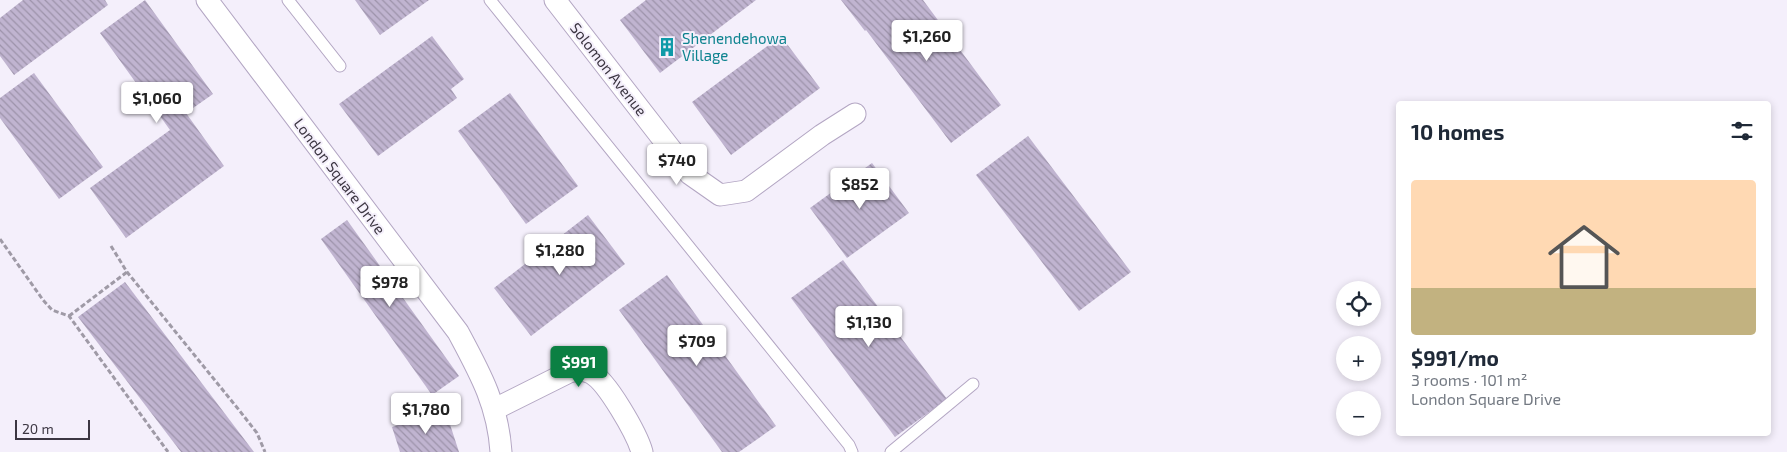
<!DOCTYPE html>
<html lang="en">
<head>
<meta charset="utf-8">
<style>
	body { margin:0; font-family:"Exo 2",sans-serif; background:#f6f6f7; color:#1f2937; height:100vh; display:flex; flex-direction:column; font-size:19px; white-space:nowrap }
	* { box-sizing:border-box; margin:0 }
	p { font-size:16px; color:#747a83 }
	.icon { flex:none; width:28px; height:28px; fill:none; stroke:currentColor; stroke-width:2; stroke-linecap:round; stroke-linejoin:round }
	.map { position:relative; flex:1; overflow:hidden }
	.details { position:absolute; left:1396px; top:101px; width:375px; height:335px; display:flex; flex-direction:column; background:#fff; border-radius:5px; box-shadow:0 2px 8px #0003 }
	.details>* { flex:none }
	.tools { position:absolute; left:1336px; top:281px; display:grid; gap:10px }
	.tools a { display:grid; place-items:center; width:45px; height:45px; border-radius:50%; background:#fff; box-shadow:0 2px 8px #0003; font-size:25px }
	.scale { position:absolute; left:15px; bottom:12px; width:75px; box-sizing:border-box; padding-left:5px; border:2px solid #3c3642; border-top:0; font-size:14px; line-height:18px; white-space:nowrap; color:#3c3642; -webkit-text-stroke:4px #f4effb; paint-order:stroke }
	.price { position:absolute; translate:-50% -42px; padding:0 11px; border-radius:5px; background:#fff; color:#222; font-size:16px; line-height:32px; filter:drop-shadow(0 1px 2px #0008) }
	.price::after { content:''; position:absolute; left:50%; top:30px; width:15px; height:11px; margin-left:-8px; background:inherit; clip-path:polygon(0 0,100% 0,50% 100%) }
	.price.active { background:#0b8043; color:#fff }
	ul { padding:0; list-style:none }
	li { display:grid; align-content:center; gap:10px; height:265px; padding:0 15px }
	li span { display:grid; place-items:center; height:155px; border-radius:5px; color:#555 }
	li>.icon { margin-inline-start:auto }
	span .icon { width:90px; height:90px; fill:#fffc; stroke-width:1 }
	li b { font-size:21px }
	h2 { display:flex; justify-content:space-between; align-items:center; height:60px; padding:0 15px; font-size:21px }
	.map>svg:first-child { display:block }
</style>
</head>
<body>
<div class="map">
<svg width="1787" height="452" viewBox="0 0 1787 452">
	<defs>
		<pattern id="building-back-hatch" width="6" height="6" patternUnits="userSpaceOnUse" patternTransform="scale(1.25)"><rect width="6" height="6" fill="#c0b4d0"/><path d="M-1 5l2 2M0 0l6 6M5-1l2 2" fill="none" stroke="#9d93aa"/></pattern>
	</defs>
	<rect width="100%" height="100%" fill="#f4effb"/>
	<g fill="url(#building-back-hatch)">
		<polygon points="23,0 105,0 108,5 14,75 0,56 0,18"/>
		<polygon points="145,0 213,94 186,113 224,166 126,238 90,188 170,130 100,33"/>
		<polygon points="355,0 429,0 380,35"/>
		<polygon points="646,0 756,0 660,73 620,20"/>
		<polygon points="841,0 923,0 1001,105 951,143 866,30 865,31"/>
		<polygon points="432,36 464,79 451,89 457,98 378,156 339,104"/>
		<polygon points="781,36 820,88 731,155 692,102"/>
		<polygon points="34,73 103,167 59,199 0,118 0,98"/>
		<polygon points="510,93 578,186 526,224 458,131"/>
		<polygon points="1028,136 1131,272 1079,311 976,175"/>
		<polygon points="872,163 909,213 847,258 810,208"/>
		<polygon points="588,215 625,264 531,336 494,288"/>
		<polygon points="347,220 459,376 432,395 321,239"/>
		<polygon points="843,260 947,399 895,437 791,298"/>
		<polygon points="667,275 776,426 739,452 722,452 619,310"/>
		<polygon points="125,282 254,452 181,452 78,317"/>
		<polygon points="445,409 459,452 400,452 392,427"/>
	</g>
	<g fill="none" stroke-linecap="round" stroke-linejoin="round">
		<g stroke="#b3a6c3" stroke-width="13">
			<g id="lane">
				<polyline points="288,0 340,66"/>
				<polyline points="490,0 849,445 852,452"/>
				<polyline points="891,452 973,384"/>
			</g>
		</g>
		<g stroke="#b3a6c3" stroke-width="23">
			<g id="street">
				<path d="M207,0L458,332C480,373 498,405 501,452"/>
				<polyline points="555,0 690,174 720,195 746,191 822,135 855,114"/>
				<path d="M495,409L569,372C577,370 583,369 591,373C607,381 637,434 642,452"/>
			</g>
		</g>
		<g stroke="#9f9aa6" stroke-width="3" stroke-dasharray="5 2.5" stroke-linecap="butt">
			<polyline points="0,239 43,300 52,310 69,316 168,452"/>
			<polyline points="111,246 127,272 239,410 257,433 265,452"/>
			<polyline points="69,316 127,272"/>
		</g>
		<use href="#lane" stroke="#fff" stroke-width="11"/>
		<use href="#street" stroke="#fff" stroke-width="21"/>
	</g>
	<defs>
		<g id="building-bare" transform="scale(1.5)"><path d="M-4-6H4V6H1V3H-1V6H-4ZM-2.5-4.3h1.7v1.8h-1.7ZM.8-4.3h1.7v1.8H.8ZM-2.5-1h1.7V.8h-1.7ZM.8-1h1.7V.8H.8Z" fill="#0f9aa8" stroke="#f4effb" stroke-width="2.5" paint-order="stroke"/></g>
	</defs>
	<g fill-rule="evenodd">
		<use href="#building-bare" x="667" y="47"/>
	</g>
	<g text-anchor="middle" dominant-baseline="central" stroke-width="4" stroke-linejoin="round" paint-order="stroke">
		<g font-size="15" fill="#0d838f" stroke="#f4effb" text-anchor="start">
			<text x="682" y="38">Shenendehowa<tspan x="682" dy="17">Village</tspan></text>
		</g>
		<g font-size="15" fill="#3c3642" stroke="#f4effb">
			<text transform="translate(609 69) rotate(52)">Solomon Avenue</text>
			<text transform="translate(340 176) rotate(53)">London Square Drive</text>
		</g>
	</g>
</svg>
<div class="tools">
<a><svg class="icon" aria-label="locate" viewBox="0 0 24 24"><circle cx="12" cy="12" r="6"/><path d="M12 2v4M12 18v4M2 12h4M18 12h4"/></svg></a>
<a>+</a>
<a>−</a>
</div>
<div class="scale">20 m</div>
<b class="price" style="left:927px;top:62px">$1,260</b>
<b class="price" style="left:157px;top:124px">$1,060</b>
<b class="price" style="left:677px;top:186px">$740</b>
<b class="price" style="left:860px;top:210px">$852</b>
<b class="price" style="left:560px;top:276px">$1,280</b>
<b class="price" style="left:390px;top:308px">$978</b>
<b class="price" style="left:869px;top:348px">$1,130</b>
<b class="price" style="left:697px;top:367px">$709</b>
<b class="price active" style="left:579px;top:388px">$991</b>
<b class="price" style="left:426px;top:435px">$1,780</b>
<section class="details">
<h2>10 homes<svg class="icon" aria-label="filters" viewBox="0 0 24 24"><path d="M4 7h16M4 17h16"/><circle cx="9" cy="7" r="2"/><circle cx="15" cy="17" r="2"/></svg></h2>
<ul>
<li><span style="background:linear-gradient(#ffd9b3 70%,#c2b280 0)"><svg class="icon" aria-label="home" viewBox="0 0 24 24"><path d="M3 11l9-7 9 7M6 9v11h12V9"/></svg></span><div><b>$991/mo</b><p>3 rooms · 101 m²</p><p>London Square Drive</p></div></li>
</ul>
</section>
</div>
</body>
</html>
